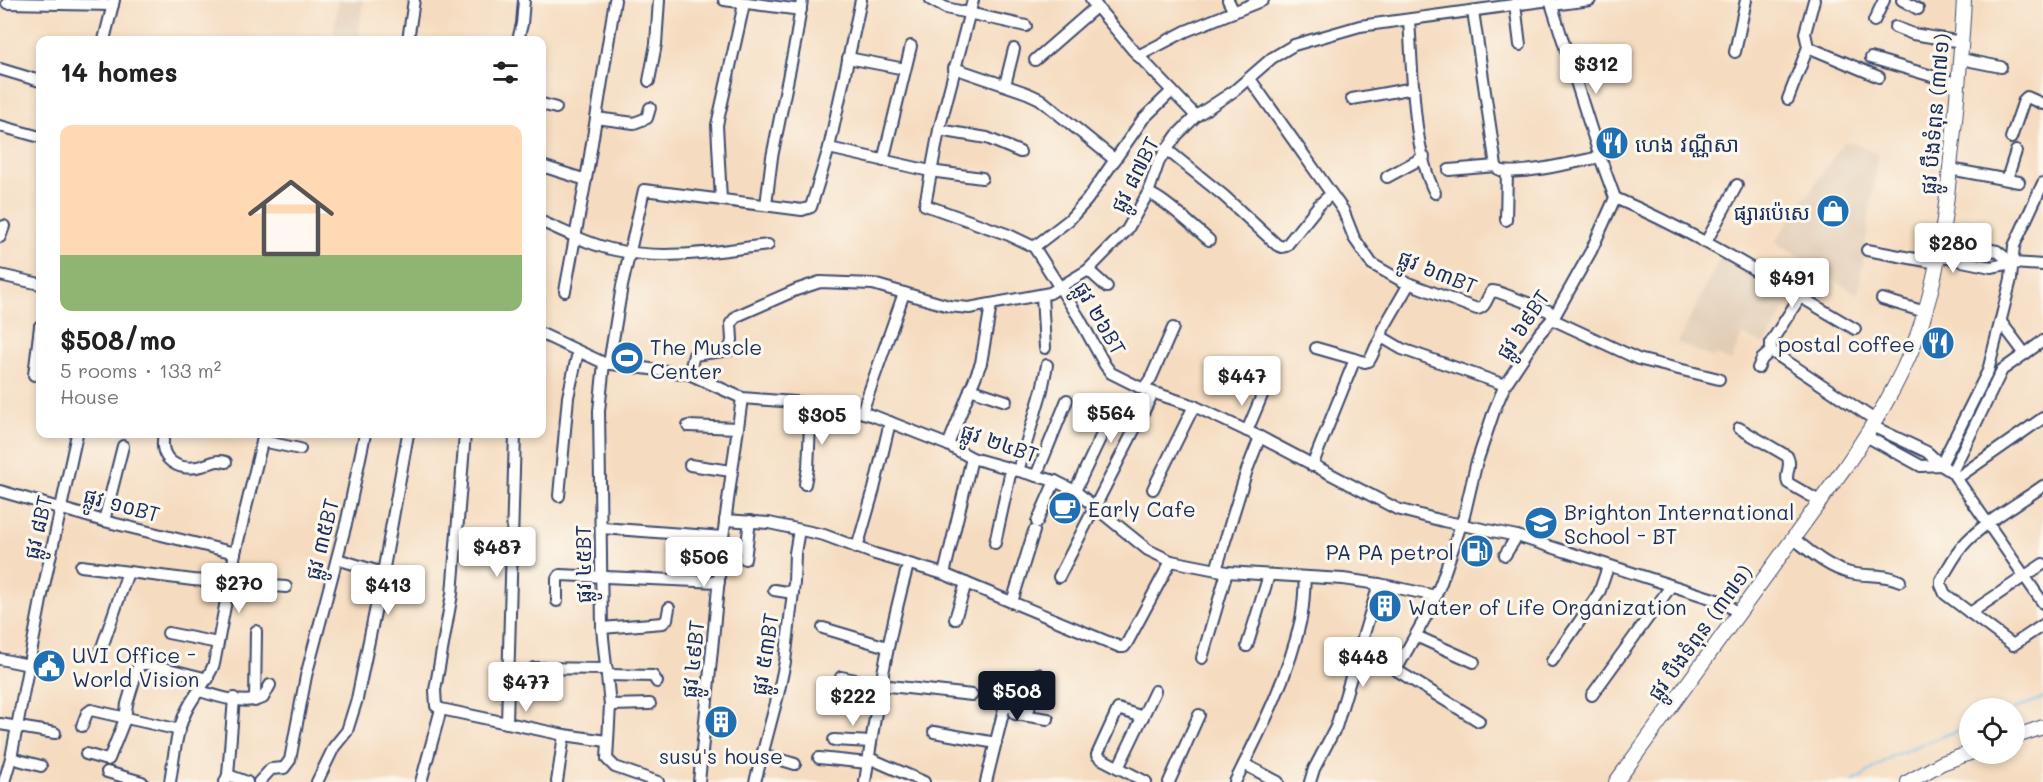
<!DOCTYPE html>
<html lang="en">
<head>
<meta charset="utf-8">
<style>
	body { margin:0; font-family:Mali,"Noto Sans Khmer",sans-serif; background:#f2f2f2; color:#222; height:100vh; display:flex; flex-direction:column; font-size:22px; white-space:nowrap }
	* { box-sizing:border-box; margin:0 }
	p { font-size:20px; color:#767676 }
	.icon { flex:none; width:33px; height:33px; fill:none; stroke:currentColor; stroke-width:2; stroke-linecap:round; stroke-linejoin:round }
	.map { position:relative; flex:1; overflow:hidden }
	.sheet { position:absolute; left:36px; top:36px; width:510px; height:402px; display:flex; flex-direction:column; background:#fff; border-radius:12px; box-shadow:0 3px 9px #0003 }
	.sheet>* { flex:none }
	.buttons { position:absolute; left:1959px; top:698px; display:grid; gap:12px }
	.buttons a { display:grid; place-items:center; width:66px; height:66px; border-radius:50%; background:#fff; box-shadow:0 3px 9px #0003; font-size:30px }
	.price { position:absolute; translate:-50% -51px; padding:0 14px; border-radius:6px; background:#fff; color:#222; font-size:20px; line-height:39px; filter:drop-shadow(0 2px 3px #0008) }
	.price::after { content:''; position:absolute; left:50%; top:36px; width:18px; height:14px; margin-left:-9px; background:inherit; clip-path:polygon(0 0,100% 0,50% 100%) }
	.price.current { background:#111827; color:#fff }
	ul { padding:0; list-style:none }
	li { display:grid; align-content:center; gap:12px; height:318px; padding:0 24px }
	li+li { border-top:2px solid #e0e0e0 }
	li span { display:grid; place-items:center; height:186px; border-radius:12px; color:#555 }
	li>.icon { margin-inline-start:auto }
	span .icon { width:108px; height:108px; fill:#fffc; stroke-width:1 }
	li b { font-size:26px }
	h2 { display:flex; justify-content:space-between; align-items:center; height:72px; padding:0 24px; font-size:26px }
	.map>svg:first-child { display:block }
</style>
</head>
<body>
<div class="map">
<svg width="2043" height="782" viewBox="0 0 2043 782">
	<rect width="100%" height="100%" fill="#fbf7ec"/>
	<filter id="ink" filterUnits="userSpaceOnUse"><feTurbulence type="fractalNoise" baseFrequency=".0167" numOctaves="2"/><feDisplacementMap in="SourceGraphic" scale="12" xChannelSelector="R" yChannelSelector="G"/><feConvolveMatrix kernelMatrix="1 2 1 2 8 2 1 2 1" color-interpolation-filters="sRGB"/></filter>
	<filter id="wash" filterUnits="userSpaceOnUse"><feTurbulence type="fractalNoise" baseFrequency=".008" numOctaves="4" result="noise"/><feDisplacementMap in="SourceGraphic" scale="24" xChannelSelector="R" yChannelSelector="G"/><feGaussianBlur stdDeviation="1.35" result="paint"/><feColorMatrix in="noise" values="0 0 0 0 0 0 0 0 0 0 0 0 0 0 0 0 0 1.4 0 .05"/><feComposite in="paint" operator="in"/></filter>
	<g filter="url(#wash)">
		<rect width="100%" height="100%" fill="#f5dbbf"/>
		<g fill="#e1ccb5">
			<polygon points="338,0 363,0 358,40 333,40"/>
			<polygon points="1844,142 1858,144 1878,154 1858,295 1775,242"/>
			<polygon points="1721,255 1789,299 1790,302 1764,344 1742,335 1731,361 1715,354 1713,358 1678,343"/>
		</g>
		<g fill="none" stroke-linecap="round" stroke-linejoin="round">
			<g stroke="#71beeb" stroke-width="2">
				<polyline points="2014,709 2043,698"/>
				<polyline points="1853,782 1894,755 1970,726"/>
			</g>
		</g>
	</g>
	<g filter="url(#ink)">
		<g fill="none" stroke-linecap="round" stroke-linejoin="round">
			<g stroke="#3c496d" stroke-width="14">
				<g id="minor">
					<polyline points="724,0 801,10"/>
					<polyline points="931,0 946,8 1026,26"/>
					<polyline points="973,0 939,130 925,205 1009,235 1034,247 1078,316 1105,365 1111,373 1143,389 1194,406 1260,437 1397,509 1443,521 1517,536 1723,602 1738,613"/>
					<polyline points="1091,0 1133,50 1196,116"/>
					<polyline points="1228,0 1234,12"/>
					<polyline points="1902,0 1918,9"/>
					<polyline points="7,3 113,5"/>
					<polyline points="1515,4 1520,45"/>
					<polyline points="1552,5 1590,0"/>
					<path d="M1473,11L1496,166L1498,169C1513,178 1580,161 1600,157"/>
					<path d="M1409,21C1413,71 1412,148 1435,193"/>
					<polyline points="1874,21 1884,0"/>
					<polyline points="1895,27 1913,34 1962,42"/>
					<polyline points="104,40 114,0"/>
					<polyline points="408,40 414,0"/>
					<polyline points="518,40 522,24 524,0"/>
					<polyline points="1808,47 1879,77"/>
					<polyline points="1735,52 1746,0"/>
					<polyline points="1138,56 1186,31 1263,0"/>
					<polyline points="848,58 905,69"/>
					<polyline points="1871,58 1959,84"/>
					<polyline points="1961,59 2001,67"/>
					<polyline points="1035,60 1097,6"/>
					<polyline points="954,68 1027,93 1040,99 1115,160"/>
					<polyline points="0,69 40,81"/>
					<path d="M1250,79L1343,210L1354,238L1372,264L1400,280L1477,309C1487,307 1486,298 1492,291L1498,292L1549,311L1556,321L1638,359L1719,379"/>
					<polyline points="649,81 656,44 659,0"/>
					<polyline points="1005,85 1014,49"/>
					<polyline points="1352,99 1414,88"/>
					<polyline points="1788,99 1808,47 1805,33 1814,0"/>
					<polyline points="542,104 556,108"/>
					<polyline points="596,118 634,123 647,118 650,108"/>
					<polyline points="0,126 40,137"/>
					<polyline points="939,130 987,138 1020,152"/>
					<polyline points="2011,138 2024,100 2027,97 2043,104"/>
					<polyline points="829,148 930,171 982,178"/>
					<polyline points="1166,149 1224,196 1277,245 1282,247 1286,246 1319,205 1331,194"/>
					<polyline points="883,161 911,46"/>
					<polyline points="542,166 586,180"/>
					<polyline points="1950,169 2019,182"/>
					<polyline points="1449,170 1496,166"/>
					<polyline points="1387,177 1424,157"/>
					<polyline points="2007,179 2016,151"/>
					<path d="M1148,193C1162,197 1196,229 1209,240"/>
					<path d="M1615,198C1699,234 1776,283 1855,329"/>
					<polyline points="721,200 717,125 744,4"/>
					<polyline points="766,205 772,157 796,39 802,0"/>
					<polyline points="1506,220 1507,172"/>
					<path d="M542,222C566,232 590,245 615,250C666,261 717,251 768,245"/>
					<polyline points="0,237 4,226"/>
					<polyline points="1941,241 1997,251 2012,263"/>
					<polyline points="1706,242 1737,185"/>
					<polyline points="1034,247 1069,220 1087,200 1143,119 1172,91"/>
					<polyline points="1867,250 1937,263"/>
					<polyline points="1938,256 1991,267 2012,263 2043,265"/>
					<polyline points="1088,270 1107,287"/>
					<polyline points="0,275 40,284"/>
					<polyline points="565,291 588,168 615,0"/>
					<polyline points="1042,295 1045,348"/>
					<polyline points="1882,299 1925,312"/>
					<polyline points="2001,322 2025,354"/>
					<polyline points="542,334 604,363 689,374 742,398 821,404 845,408 874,416 948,445 972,458 1055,481 1075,491 1148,550 1171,561 1227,572 1343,579 1379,584 1436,596"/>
					<polyline points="1381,339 1383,329 1409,284"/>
					<path d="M1316,348L1365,362L1369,361C1374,354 1375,345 1381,339H1385L1402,349L1505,385"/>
					<polyline points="1771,351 1875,420"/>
					<polyline points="604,363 599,411 602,628 610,705 607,759 615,767 658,782"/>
					<polyline points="609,364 622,286 644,190 802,210 811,207 829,148 861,0"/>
					<polyline points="1758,368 1762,359 1771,351 1771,342 1800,297"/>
					<polyline points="689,374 694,355 730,350 732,340 731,323 737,316 796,290 820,282 873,284 949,306 969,308 1050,293 1088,270 1127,230 1148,193 1159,161 1177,135 1196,116 1234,91 1272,58 1294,45 1360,26 1550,0"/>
					<polyline points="34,375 40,326"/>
					<polyline points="970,389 1006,401"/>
					<polyline points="1143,389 1151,378 1173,328"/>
					<polyline points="862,412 904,293"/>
					<polyline points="688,426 737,428"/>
					<polyline points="1872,426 1927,452 1941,465 1952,472 2043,603"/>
					<path d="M1739,428L1787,456C1793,465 1784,474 1788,483L1821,502"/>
					<polyline points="1247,431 1263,393"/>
					<path d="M164,434C158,460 178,472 202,466C212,463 216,459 226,462"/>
					<polyline points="465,434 452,594 435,690 436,706 441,709 564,735 607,741"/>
					<polyline points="1866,436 1921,466 1941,465"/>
					<polyline points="262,441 300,449"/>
					<polyline points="948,445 981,363 991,305"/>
					<polyline points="690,465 731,471"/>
					<polyline points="1941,465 1988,371 2011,279 2014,246 2043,183"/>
					<polyline points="1312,466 1355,359"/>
					<polyline points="1018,471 1042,390 1047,365"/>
					<polyline points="1952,472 2002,370 2043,341"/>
					<polyline points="1036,476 1067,400"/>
					<polyline points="1957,478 2043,418"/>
					<polyline points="805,484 808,468 811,404"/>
					<path d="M2043,486C2018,504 1989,519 1967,541C1956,552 1949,567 1941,580V585L1945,594L2013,645L2043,625"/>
					<polyline points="1153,489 1194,406"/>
					<polyline points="0,491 104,521 235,553"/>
					<polyline points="1075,491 1104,430"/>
					<polyline points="559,496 568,397 578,352"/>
					<polyline points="725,520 769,523 824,535 875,554 944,574 1120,647 1124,647 1127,643 1171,561"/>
					<polyline points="104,521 123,446"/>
					<polyline points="1037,522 1055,481"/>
					<polyline points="602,528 723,537"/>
					<path d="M1794,539C1811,552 1828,568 1850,573C1867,577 1883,573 1900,581"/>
					<polyline points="995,543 1011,470"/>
					<polyline points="733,546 747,544"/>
					<polyline points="857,548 874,489 890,422"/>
					<polyline points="1505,555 1517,536"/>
					<polyline points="337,559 383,573"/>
					<polyline points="745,559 750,521"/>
					<polyline points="81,566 193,580 286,587"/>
					<polyline points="1216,570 1247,470 1260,437"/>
					<polyline points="944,574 972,458"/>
					<polyline points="1059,577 1153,393"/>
					<polyline points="774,590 793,593"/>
					<polyline points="557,601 557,579 560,575 719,582"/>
					<polyline points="1012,602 1034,531"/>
					<polyline points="1970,613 2043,564"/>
					<polyline points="955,619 966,583"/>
					<polyline points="602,628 663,623 667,619 669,608"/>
					<polyline points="823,628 887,647"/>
					<polyline points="168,633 218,643"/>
					<polyline points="1416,636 1474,662"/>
					<polyline points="1247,646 1269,575"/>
					<polyline points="99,656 128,572"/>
					<polyline points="1202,658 1227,572"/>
					<polyline points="0,659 29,665"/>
					<polyline points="1552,661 1599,593 1608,567"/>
					<polyline points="534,668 607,669"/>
					<polyline points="608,675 653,676 657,682"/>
					<polyline points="841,677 880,685 972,695"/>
					<path d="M200,691C219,697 244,705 263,698L270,685"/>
					<polyline points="1592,695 1671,586"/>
					<polyline points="255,701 256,631"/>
					<polyline points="610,705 650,704"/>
					<polyline points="1015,714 1048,719"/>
					<polyline points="1143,717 1118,709 1097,755 1100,758 1146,782"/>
					<polyline points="1479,721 1396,670 1429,611 1441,583 1464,516 1476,465 1494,411 1505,385 1539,334 1554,317 1591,251 1615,198 1600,157 1550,0"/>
					<polyline points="507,723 515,434"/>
					<polyline points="0,724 55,733"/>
					<polyline points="82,726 87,713 91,710 180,730"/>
					<polyline points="934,732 996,743"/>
					<polyline points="834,740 871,742"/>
					<polyline points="86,754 107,760 109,759 125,719 127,704 139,664 148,664 208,679"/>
					<polyline points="762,754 795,764"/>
					<polyline points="11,758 41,766"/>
					<polyline points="819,758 868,763"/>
					<polyline points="869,758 924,782"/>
					<polyline points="1244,764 1278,782"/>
					<polyline points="1118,768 1155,691"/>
					<polyline points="107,772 142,782"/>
					<polyline points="228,775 247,782"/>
					<polyline points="4,782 11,758 42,595 77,434"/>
					<path d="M170,782C174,757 176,727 190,704C198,690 208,680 214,664L235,553L264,434"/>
					<polyline points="225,782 228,775 234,698"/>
					<polyline points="259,782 271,769 284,768 290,760 306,676 347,520 365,434"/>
					<polyline points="317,782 334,747 347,731 357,699 383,573 408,434"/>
					<polyline points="421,782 441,709"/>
					<polyline points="557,782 564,735"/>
					<polyline points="699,782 723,537 742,398"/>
					<polyline points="755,782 778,695 785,662 794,583 795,553 799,530"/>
					<path d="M865,782C876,708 888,636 908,565"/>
					<polyline points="986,782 1004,709 1008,707 1029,709 1038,674"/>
					<polyline points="1169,782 1199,715"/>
					<path d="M1235,782C1261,730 1289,675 1301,619C1304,605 1304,591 1305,577"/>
					<polyline points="1310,782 1314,769 1336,727 1379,584"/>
				</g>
			</g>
			<g stroke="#3c496d" stroke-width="16">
				<g id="major">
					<polyline points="2014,737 2043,727"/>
					<path d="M1616,782L1845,467C1873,426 1900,383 1917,336C1938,280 1945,218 1951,158C1957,106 1961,53 1964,0"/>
					<polyline points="1908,782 1942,763 1970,753"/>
				</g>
			</g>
			<use href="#minor" stroke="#fff" stroke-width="10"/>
			<use href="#major" stroke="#fff" stroke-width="14"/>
		</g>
	</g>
	<defs>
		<g id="restaurant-disc" transform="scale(1.725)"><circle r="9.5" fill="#1f6fb2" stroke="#fbf7ec"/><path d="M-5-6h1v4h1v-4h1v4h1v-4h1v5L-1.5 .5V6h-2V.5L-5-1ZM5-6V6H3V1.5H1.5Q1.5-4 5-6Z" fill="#fff"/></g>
		<g id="shop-disc" transform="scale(1.725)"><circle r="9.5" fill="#1f6fb2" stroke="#fbf7ec"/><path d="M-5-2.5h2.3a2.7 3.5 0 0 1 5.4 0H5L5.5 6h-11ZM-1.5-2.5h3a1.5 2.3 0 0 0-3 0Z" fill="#fff"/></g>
		<g id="stadium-disc" transform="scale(1.725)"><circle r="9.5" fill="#1f6fb2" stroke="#fbf7ec"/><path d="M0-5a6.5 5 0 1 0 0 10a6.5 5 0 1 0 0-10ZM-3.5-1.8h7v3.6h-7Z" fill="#fff"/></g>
		<g id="cafe-disc" transform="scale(1.725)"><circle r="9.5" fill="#1f6fb2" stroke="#fbf7ec"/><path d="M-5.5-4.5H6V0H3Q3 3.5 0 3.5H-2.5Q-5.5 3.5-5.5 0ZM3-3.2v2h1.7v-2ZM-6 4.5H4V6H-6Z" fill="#fff"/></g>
		<g id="school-disc" transform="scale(1.725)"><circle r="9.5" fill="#1f6fb2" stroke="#fbf7ec"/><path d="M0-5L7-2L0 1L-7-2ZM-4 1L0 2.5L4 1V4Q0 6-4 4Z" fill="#fff"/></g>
		<g id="fuel-disc" transform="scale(1.725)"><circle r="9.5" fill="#1f6fb2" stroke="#fbf7ec"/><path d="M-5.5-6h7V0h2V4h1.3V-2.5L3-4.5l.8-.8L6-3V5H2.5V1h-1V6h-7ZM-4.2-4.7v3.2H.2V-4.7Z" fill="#fff"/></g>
		<g id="building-disc" transform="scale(1.725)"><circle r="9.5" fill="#1f6fb2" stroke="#fbf7ec"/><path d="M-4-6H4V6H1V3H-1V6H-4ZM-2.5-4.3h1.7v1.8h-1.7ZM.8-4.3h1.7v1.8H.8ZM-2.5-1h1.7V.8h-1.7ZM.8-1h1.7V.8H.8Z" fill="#fff"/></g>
		<g id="civic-disc" transform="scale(1.725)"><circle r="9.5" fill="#1f6fb2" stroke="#fbf7ec"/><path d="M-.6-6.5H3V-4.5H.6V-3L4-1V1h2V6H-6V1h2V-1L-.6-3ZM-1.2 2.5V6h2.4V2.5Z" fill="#fff"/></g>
	</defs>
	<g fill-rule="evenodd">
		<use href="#restaurant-disc" x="1612" y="143"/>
		<use href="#shop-disc" x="1833" y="211"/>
		<use href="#restaurant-disc" x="1938" y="343"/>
		<use href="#stadium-disc" x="627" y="358"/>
		<use href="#cafe-disc" x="1065" y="508"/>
		<use href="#school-disc" x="1541" y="523"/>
		<use href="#fuel-disc" x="1477" y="551"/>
		<use href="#building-disc" x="1385" y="606"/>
		<use href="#civic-disc" x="49" y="666"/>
		<use href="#building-disc" x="721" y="722"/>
	</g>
	<g text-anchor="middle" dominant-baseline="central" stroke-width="6" stroke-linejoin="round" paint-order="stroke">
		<g font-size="21" fill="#1b2f5e" stroke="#fbf7ec">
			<text transform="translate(1934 114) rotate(-85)">ផ្លូវ បឹងទំពុន (៣៧១)</text>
			<text transform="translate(1134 174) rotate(-63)">ផ្លូវ ៨៧BT</text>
			<text transform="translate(1438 271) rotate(22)">ផ្លូវ ៦៣BT</text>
			<text transform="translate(1101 318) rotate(60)">ផ្លូវ ២៦BT</text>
			<text transform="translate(1522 324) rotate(-56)">ផ្លូវ ៦៩BT</text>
			<text transform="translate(1000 442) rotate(19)">ផ្លូវ ២៤BT</text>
			<text transform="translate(122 504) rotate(15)">ផ្លូវ ១០BT</text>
			<text transform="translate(37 527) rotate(-77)">ផ្លូវ ៨BT</text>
			<text transform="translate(321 539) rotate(-76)">ផ្លូវ ៣៥BT</text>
			<text transform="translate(582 564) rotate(-90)">ផ្លូវ ៤៥BT</text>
			<text transform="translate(1699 632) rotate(-54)">ផ្លូវ បឹងទំពុន (៣៧១)</text>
			<text transform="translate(764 654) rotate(-81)">ផ្លូវ ៥៣BT</text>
			<text transform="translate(692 659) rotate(-84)">ផ្លូវ ៤៩BT</text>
		</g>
		<g font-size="21" fill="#1b2f5e" stroke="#fbf7ec" text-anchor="start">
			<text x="1635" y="143">ហេង វណ្ណីសា</text>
			<text x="1810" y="211" text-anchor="end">ផ្សារប៉េសេ</text>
			<text x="1915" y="343" text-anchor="end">postal coffee</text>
			<text x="650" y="346">The Muscle<tspan x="650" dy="24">Center</tspan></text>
			<text x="1088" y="508">Early Cafe</text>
			<text x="1564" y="511">Brighton International<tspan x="1564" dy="24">School - BT</tspan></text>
			<text x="1454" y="551" text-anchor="end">PA PA petrol</text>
			<text x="1408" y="606">Water of Life Organization</text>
			<text x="72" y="654">UVI Office -<tspan x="72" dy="24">World Vision</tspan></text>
			<text x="721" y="755" text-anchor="middle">susu's house</text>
		</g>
	</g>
</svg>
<div class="buttons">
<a><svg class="icon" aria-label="locate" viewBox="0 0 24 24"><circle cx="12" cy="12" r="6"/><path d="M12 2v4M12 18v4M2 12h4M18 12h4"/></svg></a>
</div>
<b class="price" style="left:1596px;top:95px">$312</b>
<b class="price" style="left:1953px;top:274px">$280</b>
<b class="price" style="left:1792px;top:309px">$491</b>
<b class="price" style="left:1242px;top:407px">$447</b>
<b class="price" style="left:1111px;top:444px">$564</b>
<b class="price" style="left:822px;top:446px">$305</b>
<b class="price" style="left:497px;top:578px">$487</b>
<b class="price" style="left:704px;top:588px">$506</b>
<b class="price" style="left:239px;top:614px">$270</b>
<b class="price" style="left:388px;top:616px">$413</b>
<b class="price" style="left:1363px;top:688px">$448</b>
<b class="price" style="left:526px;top:713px">$477</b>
<b class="price current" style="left:1017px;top:722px">$508</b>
<b class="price" style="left:853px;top:727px">$222</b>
<section class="sheet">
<h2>14 homes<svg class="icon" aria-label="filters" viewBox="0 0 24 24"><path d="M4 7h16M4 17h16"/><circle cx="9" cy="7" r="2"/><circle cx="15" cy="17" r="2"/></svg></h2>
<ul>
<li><span style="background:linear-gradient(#ffd9b3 70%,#8fb573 0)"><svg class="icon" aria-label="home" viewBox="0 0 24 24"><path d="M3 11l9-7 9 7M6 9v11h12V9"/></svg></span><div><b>$508/mo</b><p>5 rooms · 133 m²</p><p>House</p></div></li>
</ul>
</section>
</div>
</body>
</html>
